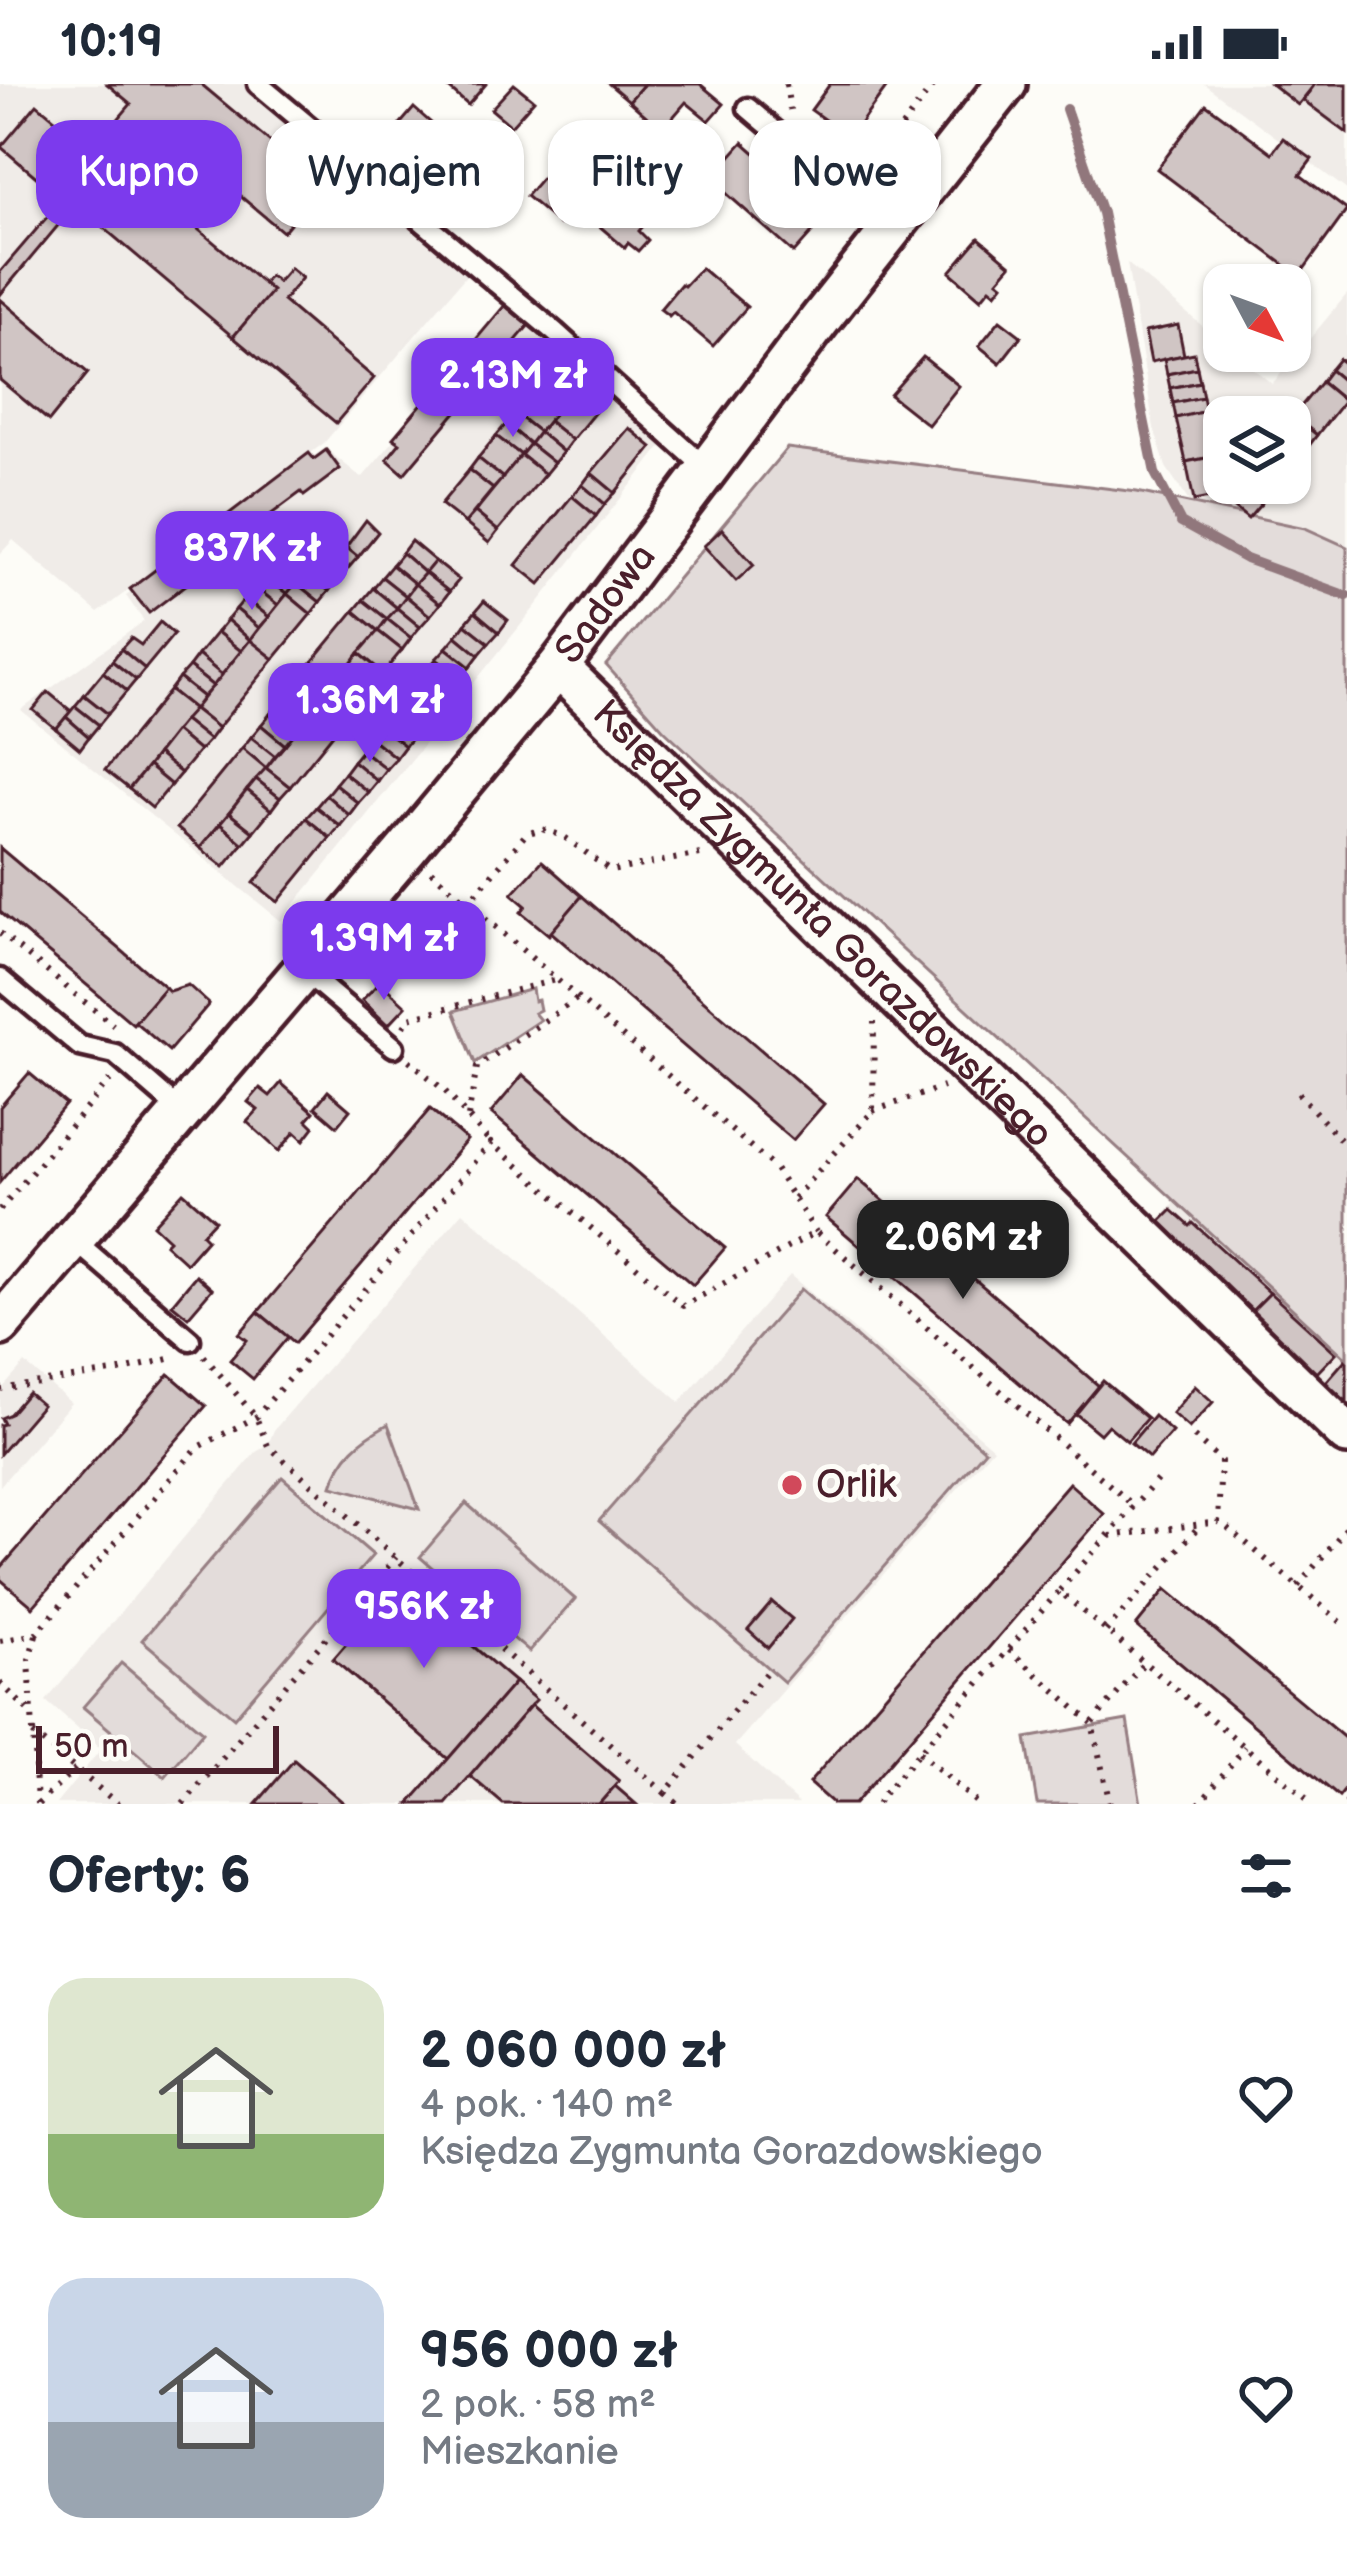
<!DOCTYPE html>
<html lang="pl">
<head>
<meta charset="utf-8">
<style>
	body { margin:0; font-family:"Balsamiq Sans",sans-serif; background:#f6f6f7; color:#1f2937; height:100vh; display:flex; flex-direction:column; font-size:45px; white-space:nowrap }
	* { box-sizing:border-box; margin:0 }
	p { font-size:39px; color:#747a83 }
	.icon { flex:none; width:66px; height:66px; fill:none; stroke:currentColor; stroke-width:2; stroke-linecap:round; stroke-linejoin:round }
	.map { position:relative; height:1720px; overflow:hidden }
	.side { display:flex; flex-direction:column; background:#fff; flex:1 }
	.side>* { flex:none }
	.top-card { position:absolute; left:36px; top:36px; width:1275px; height:108px; display:flex; gap:24px }
	.needle { width:78px; rotate:131deg }
	.fabs { position:absolute; left:1203px; top:180px; display:grid; gap:24px }
	.fabs a { display:grid; place-items:center; width:108px; height:108px; border-radius:24px; background:#fff; box-shadow:0 3px 9px #0004; font-size:60px }
	.scale { position:absolute; left:36px; bottom:30px; width:243px; box-sizing:border-box; padding-left:12px; border:6px solid #4a1f2b; border-top:0; font-size:33px; line-height:42px; white-space:nowrap; color:#4a1f2b; -webkit-text-stroke:9px #fdfcf7; paint-order:stroke }
	.price { position:absolute; translate:-50% -102px; padding:0 27px; border-radius:24px; background:#7c3aed; color:#fff; font-size:39px; line-height:78px; filter:drop-shadow(0 3px 6px #0008) }
	.price::after { content:''; position:absolute; left:50%; top:72px; width:36px; height:27px; margin-left:-18px; background:inherit; clip-path:polygon(0 0,100% 0,50% 100%) }
	.price.on { background:#222; color:#fff }
	ul { padding:0; list-style:none }
	li { display:flex; align-items:center; gap:36px; height:300px; padding:0 48px }
	li span { display:grid; place-items:center; flex:none; width:336px; height:240px; border-radius:36px; color:#555 }
	li>.icon { margin-inline-start:auto }
	span .icon { width:144px; height:144px; fill:#fffc; stroke-width:1 }
	li b { font-size:51px }
	h2 { display:flex; justify-content:space-between; align-items:center; height:144px; padding:0 48px; font-size:51px }
	.chip { padding:0 42px; border-radius:36px; background:#fff; box-shadow:0 3px 9px #0004; font-size:42px; line-height:108px }
	.chip.on { background:#7c3aed; color:#fff }
	.status { display:flex; justify-content:space-between; align-items:center; height:84px; padding:0 60px; background:#fff; direction:ltr }
	.status svg { height:33px; fill:currentColor }
	.map>svg:first-child { display:block }
</style>
</head>
<body>
<div class="status"><b>10:19</b><svg viewBox="0 0 49 12"><path d="M0 12V9h3v3zM5 12V6h3v6zM10 12V3h3v9zM15 12V0h3v12zM26 1h20v11H26zM47 4h2v5h-2z"/></svg></div>
<div class="map">
<svg width="1347" height="1720" viewBox="0 0 1347 1720">
	<rect width="100%" height="100%" fill="#fdfcf7"/>
	<filter id="ink" filterUnits="userSpaceOnUse"><feTurbulence type="fractalNoise" baseFrequency=".00833" numOctaves="2"/><feDisplacementMap in="SourceGraphic" scale="24" xChannelSelector="R" yChannelSelector="G"/><feConvolveMatrix kernelMatrix="1 2 1 2 8 2 1 2 1" color-interpolation-filters="sRGB"/></filter>
	<g filter="url(#ink)">
		<g fill="#f0ece8" fill-rule="evenodd">
			<polygon points="0,0 243,0 469,188 324,359 98,529 13,456 0,470"/>
			<polygon points="1204,0 1347,0 1347,106 1311,79"/>
			<path d="M1127,179L1224,260V267H1233L1272,300L1347,210V463L1305,444L1190,419L1166,383L1154,344ZM1224,333H1290V399H1224Z"/>
			<polygon points="510,221 665,358 520,542 281,837 21,626 144,537 126,512 325,364 362,394"/>
			<polygon points="1176,1117 1347,1275 1347,1327 1155,1140"/>
			<polygon points="463,1128 680,1318 790,1191 993,1364 735,1661 799,1720 56,1720 101,1665 46,1617 256,1368 268,1361 274,1346"/>
			<polygon points="25,1279 71,1319 0,1402 0,1307"/>
		</g>
		<g fill="#e3dcda" stroke="#967e82" stroke-width="3">
			<polygon points="787,364 1137,408 1305,444 1347,463 1347,1275 664,646 606,581"/>
			<polygon points="532,905 534,917 538,916 540,926 534,929 540,936 475,979 454,927"/>
			<polygon points="801,1205 985,1366 784,1598 599,1437"/>
			<path d="M388,1340L419,1425L332,1402C341,1371 360,1356 388,1340Z"/>
			<polygon points="282,1393 373,1471 234,1634 142,1556"/>
			<polygon points="466,1419 575,1515 529,1568 420,1473"/>
			<polygon points="121,1579 203,1648 165,1693 83,1623"/>
			<polygon points="1127,1636 1141,1720 1037,1720 1026,1654"/>
		</g>
		<g fill="none" stroke-linecap="round" stroke-linejoin="round">
			<polyline stroke="#91777b" stroke-width="10" points="1066,25 1102,129 1155,389 1181,439 1246,475 1347,512"/>
		</g>
		<g fill="#d0c5c4" stroke="#4a1f2b" stroke-width="3">
			<polygon points="107,0 201,0 322,101 283,148 158,43 125,84 272,207 233,253 65,111 61,114 1,63 37,20 92,66 131,20"/>
			<polygon points="444,0 486,0 468,21"/>
			<polygon points="514,0 534,16 511,42 491,25"/>
			<polygon points="609,0 644,0 629,17"/>
			<polygon points="644,0 700,0 724,20 709,37 686,18 662,46 629,17"/>
			<polygon points="830,0 889,0 850,54 811,26"/>
			<polygon points="1271,0 1315,0 1298,21"/>
			<polygon points="1315,0 1347,0 1347,49 1303,16"/>
			<polygon points="1206,20 1272,69 1283,54 1312,75 1300,91 1347,126 1299,192 1157,85"/>
			<polygon points="414,24 440,47 409,83 383,60"/>
			<polygon points="440,47 476,78 449,109 413,78"/>
			<polygon points="743,58 827,132 794,169 710,95"/>
			<polygon points="476,78 490,91 460,127 445,114"/>
			<polygon points="555,78 592,109 577,127 573,123 559,140 526,112"/>
			<polygon points="631,102 658,125 639,147 648,156 638,167 628,159 625,164 597,140"/>
			<polygon points="65,112 76,120 0,211 0,188"/>
			<polygon points="979,154 1011,181 998,196 1003,200 996,209 990,204 981,215 950,188"/>
			<polygon points="290,184 302,194 283,217 374,294 336,339 233,253 272,207 263,199 270,192 278,198"/>
			<polygon points="701,184 747,223 713,262 673,228 669,232 660,225 681,200 684,202"/>
			<polygon points="0,215 88,289 49,337 0,296"/>
			<polygon points="505,221 529,241 404,390 387,375 400,359 393,354"/>
			<polygon points="1000,236 1021,252 1000,279 979,262"/>
			<polygon points="1178,241 1184,271 1151,278 1145,248"/>
			<polygon points="1194,269 1197,284 1167,290 1164,275"/>
			<polygon points="923,273 959,302 928,341 890,311"/>
			<polygon points="1339,275 1347,281 1347,300 1330,286"/>
			<polygon points="552,283 576,302 567,314 543,295"/>
			<polygon points="1197,284 1200,298 1170,304 1167,290"/>
			<polygon points="1330,286 1347,300 1347,314 1344,317 1321,298"/>
			<polygon points="543,295 567,314 557,326 533,306"/>
			<polygon points="1200,298 1203,313 1173,319 1170,304"/>
			<polygon points="1321,298 1344,317 1317,351 1293,332"/>
			<polygon points="576,302 600,322 572,356 548,337"/>
			<polygon points="533,306 557,326 539,348 515,329"/>
			<polygon points="1203,313 1206,327 1176,334 1173,319"/>
			<polygon points="1206,327 1216,372 1186,378 1176,334"/>
			<polygon points="515,329 539,348 530,360 506,340"/>
			<polygon points="1293,332 1317,351 1308,363 1290,348 1290,335"/>
			<polygon points="548,337 572,356 563,368 539,348"/>
			<polygon points="506,340 530,360 521,371 496,352"/>
			<polygon points="629,344 652,363 615,409 591,389"/>
			<polygon points="539,348 563,368 554,379 530,360"/>
			<polygon points="1290,348 1308,363 1290,383"/>
			<polygon points="496,352 521,371 503,394 478,374"/>
			<polygon points="530,360 554,379 545,390 521,371"/>
			<polygon points="326,366 340,385 304,412 301,408 254,443 257,447 149,529 130,505 309,369 314,375"/>
			<polygon points="521,371 545,390 498,447 475,428"/>
			<polygon points="1216,372 1224,411 1194,417 1186,378"/>
			<polygon points="478,374 503,394 493,405 469,386"/>
			<polygon points="469,386 493,405 465,439 441,420"/>
			<polygon points="591,389 615,409 605,420 582,401"/>
			<polygon points="1238,399 1260,399 1270,408 1261,420"/>
			<polygon points="1237,400 1261,420 1248,435 1224,415"/>
			<polygon points="582,401 605,420 596,432 572,412"/>
			<polygon points="572,412 596,432 540,500 516,481"/>
			<polygon points="475,428 498,447 489,459 465,439"/>
			<polygon points="366,436 378,448 358,473 346,463"/>
			<polygon points="722,445 754,481 736,497 704,462"/>
			<polygon points="334,453 358,473 339,495 315,476"/>
			<polygon points="411,457 435,477 425,489 402,469"/>
			<polygon points="303,467 315,476 296,499 285,489"/>
			<polygon points="402,469 425,489 415,500 392,481"/>
			<polygon points="315,476 339,495 329,507 306,488"/>
			<polygon points="435,477 459,496 449,508 425,489"/>
			<polygon points="272,479 296,499 287,510 263,491"/>
			<polygon points="392,481 415,500 406,512 382,493"/>
			<polygon points="306,488 329,507 320,518 296,499"/>
			<polygon points="425,489 449,508 440,520 415,500"/>
			<polygon points="263,491 287,510 278,521 254,502"/>
			<polygon points="382,493 406,512 397,524 373,504"/>
			<polygon points="296,499 320,518 311,530 287,510"/>
			<polygon points="415,500 440,520 430,532 406,512"/>
			<polygon points="254,502 278,521 269,533 245,514"/>
			<polygon points="373,504 397,524 387,535 363,516"/>
			<polygon points="287,510 311,530 274,575 250,556"/>
			<polygon points="406,512 430,532 420,543 397,524"/>
			<polygon points="245,514 269,533 259,544 236,525"/>
			<polygon points="363,516 387,535 378,547 354,527"/>
			<polygon points="484,517 508,536 499,548 475,528"/>
			<polygon points="397,524 420,543 411,554 387,535"/>
			<polygon points="236,525 259,544 250,556 227,536"/>
			<polygon points="354,527 378,547 322,615 298,595"/>
			<polygon points="475,528 499,548 489,559 465,540"/>
			<polygon points="387,535 411,554 402,566 378,547"/>
			<polygon points="227,536 250,556 241,567 217,548"/>
			<polygon points="160,538 174,550 145,585 121,565 131,554 141,561"/>
			<polygon points="465,540 489,559 479,571 456,552"/>
			<polygon points="378,547 402,566 383,589 359,569"/>
			<polygon points="217,548 241,567 222,591 198,571"/>
			<polygon points="456,552 479,571 470,583 446,564"/>
			<polygon points="250,556 274,575 218,644 194,625"/>
			<polygon points="446,564 470,583 461,594 436,575"/>
			<polygon points="121,565 145,585 136,596 112,577"/>
			<polygon points="359,569 383,589 374,600 350,581"/>
			<polygon points="198,571 222,591 213,602 189,583"/>
			<polygon points="436,575 461,594 451,606 427,586"/>
			<polygon points="112,577 136,596 127,607 103,588"/>
			<polygon points="350,581 374,600 365,611 341,592"/>
			<polygon points="189,583 213,602 203,613 179,594"/>
			<polygon points="427,586 451,606 423,640 400,620"/>
			<polygon points="103,588 127,607 108,630 84,611"/>
			<polygon points="341,592 365,611 346,634 322,615"/>
			<polygon points="179,594 203,613 194,625 170,606"/>
			<polygon points="298,595 322,615 313,626 289,607"/>
			<polygon points="170,606 194,625 129,705 105,686"/>
			<polygon points="289,607 313,626 303,638 279,619"/>
			<polygon points="48,608 71,627 56,645 33,626"/>
			<polygon points="84,611 108,630 99,641 75,622"/>
			<polygon points="322,615 346,634 290,703 266,684"/>
			<polygon points="279,619 303,638 294,650 270,630"/>
			<polygon points="400,620 423,640 414,651 390,632"/>
			<polygon points="75,622 99,641 89,653 66,633"/>
			<polygon points="194,625 218,644 209,656 184,636"/>
			<polygon points="270,630 294,650 285,661 261,641"/>
			<polygon points="390,632 414,651 405,662 381,643"/>
			<polygon points="66,633 89,653 80,665 56,645"/>
			<polygon points="184,636 209,656 199,667 175,647"/>
			<polygon points="261,641 285,661 275,672 251,653"/>
			<polygon points="381,643 405,662 396,674 371,654"/>
			<polygon points="175,647 199,667 181,689 157,670"/>
			<polygon points="251,653 275,672 266,684 242,664"/>
			<polygon points="371,654 396,674 386,685 362,666"/>
			<polygon points="242,664 266,684 200,764 177,744"/>
			<polygon points="362,666 386,685 377,697 353,677"/>
			<polygon points="157,670 181,689 171,701 148,682"/>
			<polygon points="353,677 377,697 368,708 344,689"/>
			<polygon points="148,682 171,701 152,724 129,705"/>
			<polygon points="266,684 290,703 280,714 256,695"/>
			<polygon points="344,689 368,708 358,719 335,700"/>
			<polygon points="256,695 280,714 271,726 247,706"/>
			<polygon points="335,700 358,719 349,731 326,711"/>
			<polygon points="247,706 271,726 253,748 229,729"/>
			<polygon points="326,711 349,731 340,742 316,723"/>
			<polygon points="316,723 340,742 330,754 306,734"/>
			<polygon points="229,729 253,748 243,760 220,740"/>
			<polygon points="306,734 330,754 278,818 254,799"/>
			<polygon points="220,740 243,760 224,783 200,764"/>
			<polygon points="0,764 165,903 133,940 0,828"/>
			<polygon points="542,777 582,812 549,851 521,828 526,822 512,810"/>
			<polygon points="582,812 824,1020 793,1056 551,848"/>
			<polygon points="380,898 406,922 388,941 362,916"/>
			<polygon points="188,901 209,920 169,967 135,938 165,903 169,907"/>
			<polygon points="29,989 66,1020 0,1098 0,1023"/>
			<polygon points="523,991 725,1164 693,1201 491,1029"/>
			<polygon points="281,999 314,1028 307,1036 314,1043 304,1056 295,1048 279,1067 247,1038 258,1026 248,1018 260,1004 270,1012"/>
			<polygon points="328,1007 350,1026 337,1042 315,1023"/>
			<polygon points="430,1025 467,1056 295,1259 258,1228"/>
			<polygon points="858,1095 1099,1302 1067,1340 826,1133"/>
			<polygon points="183,1108 215,1136 202,1150 207,1155 186,1179 165,1160 169,1156 153,1141"/>
			<polygon points="1172,1126 1190,1142 1193,1139 1270,1209 1250,1229 1175,1157 1178,1155 1160,1138"/>
			<polygon points="196,1191 212,1205 188,1233 172,1220"/>
			<polygon points="1270,1209 1336,1269 1315,1291 1250,1229"/>
			<polygon points="258,1228 288,1253 253,1295 230,1276 247,1256 239,1250"/>
			<polygon points="1345,1276 1347,1278 1347,1318 1325,1299"/>
			<polygon points="169,1290 206,1322 33,1523 0,1495 0,1485"/>
			<polygon points="1103,1297 1147,1334 1127,1357 1108,1341 1100,1350 1076,1330"/>
			<polygon points="1195,1302 1213,1318 1189,1344 1172,1329"/>
			<polygon points="28,1309 42,1321 0,1370 0,1341 4,1340 1,1334 10,1330"/>
			<polygon points="1154,1332 1172,1348 1149,1374 1131,1359"/>
			<polygon points="1069,1399 1104,1430 854,1720 833,1720 809,1699"/>
			<polygon points="399,1499 515,1598 448,1675 333,1575"/>
			<polygon points="1166,1505 1347,1656 1347,1703 1339,1713 1136,1542"/>
			<polygon points="772,1518 792,1535 768,1564 748,1546"/>
			<polygon points="515,1598 536,1616 531,1621 446,1720 409,1720"/>
			<polygon points="531,1621 619,1697 599,1720 503,1720 470,1692"/>
			<polygon points="294,1676 345,1720 256,1720"/>
			<polygon points="615,1702 636,1720 599,1720"/>
		</g>
		<g fill="none" stroke-linecap="round" stroke-linejoin="round">
			<g stroke="#4a1f2b" stroke-width="27">
				<g id="lane">
					<polyline points="258,0 555,248 707,385"/>
					<polyline points="748,24 891,145"/>
					<polyline points="303,886 394,963"/>
					<polyline points="0,895 80,962 115,970 182,1028"/>
					<polyline points="73,1155 190,1256"/>
				</g>
			</g>
			<g stroke="#4a1f2b" stroke-width="48">
				<g id="street">
					<path id="s1" d="M558,583L1347,1350"/>
					<path id="s2" d="M0,1241L406,766L558,583L819,237L1006,0"/>
				</g>
			</g>
			<g stroke="#4a1f2b" stroke-width="6" stroke-dasharray="3 9" stroke-linecap="butt">
				<polyline points="786,0 790,26"/>
				<polyline points="866,91 934,0"/>
				<polyline points="431,787 773,1082 816,1148"/>
				<polyline points="468,819 526,750 542,745 563,752 611,787 700,770"/>
				<polyline points="0,849 113,941"/>
				<polyline points="404,943 409,934 555,896"/>
				<polyline points="409,976 445,1007 491,1059"/>
				<polyline points="1298,1009 1347,1063"/>
				<polyline points="873,1027 943,1003"/>
				<polyline points="468,1033 477,983 578,914"/>
				<polyline points="794,1114 873,1027 874,938"/>
				<polyline points="0,1126 110,996"/>
				<polyline points="204,1272 256,1333 268,1362 665,1709 769,1585"/>
				<polyline points="0,1305 119,1287 173,1274"/>
				<polyline points="1194,1353 1221,1377 1218,1438"/>
				<polyline points="1157,1396 1059,1507 1313,1720"/>
				<polyline points="1110,1452 1218,1438 1227,1443 1347,1543"/>
				<polyline points="1298,1502 1347,1443"/>
				<polyline points="1106,1547 1200,1441"/>
				<polyline points="36,1551 29,1575 37,1720"/>
				<polyline points="0,1557 36,1550 197,1364 256,1333 491,1059 683,1222 816,1148 1134,1422"/>
				<polyline points="1009,1566 1092,1639"/>
				<polyline points="0,1599 32,1630"/>
				<polyline points="33,1650 118,1720"/>
				<polyline points="919,1668 978,1720"/>
				<polyline points="665,1709 678,1720"/>
				<polyline points="38,1720 77,1684"/>
				<polyline points="183,1720 396,1473"/>
				<polyline points="878,1720 879,1715 1059,1507"/>
				<polyline points="1110,1720 1092,1639 1144,1579"/>
				<polyline points="1199,1720 1245,1663"/>
				<polyline points="1346,1720 1347,1718"/>
			</g>
			<use href="#lane" stroke="#fdfcf7" stroke-width="18"/>
			<use href="#street" stroke="#fdfcf7" stroke-width="39"/>
		</g>
	</g>
	<circle fill="#d1495b" stroke="#fdfcf7" stroke-width="4.5" cx="792" cy="1401" r="12"/>
	<g text-anchor="middle" dominant-baseline="central" stroke-width="10" stroke-linejoin="round" paint-order="stroke">
		<g font-size="39" fill="#4a1f2b" stroke="#fdfcf7">
			<text stroke="none"><textPath href="#s2" startOffset="942">Sadowa</textPath></text>
			<text stroke="none"><textPath href="#s1" startOffset="369">Księdza Zygmunta Gorazdowskiego</textPath></text>
		</g>
		<g font-size="39" fill="#4a1f2b" stroke="#fdfcf7" text-anchor="start">
			<text x="816" y="1401">Orlik</text>
		</g>
	</g>
</svg>
<div class="fabs">
<a><svg class="needle" viewBox="-14 -14 28 28"><path d="M0-13l5 13h-10z" fill="#e53935"/><path d="M0 13l5-13h-10z" fill="#747a83"/></svg></a>
<a><svg class="icon" aria-label="layers" viewBox="0 0 24 24"><path d="M12 4l9 5-9 5-9-5zM3 14l9 5 9-5"/></svg></a>
</div>
<div class="scale">50 m</div>
<b class="price" style="left:513px;top:356px">2.13M zł</b>
<b class="price" style="left:252px;top:529px">837K zł</b>
<b class="price" style="left:370px;top:681px">1.36M zł</b>
<b class="price" style="left:384px;top:919px">1.39M zł</b>
<b class="price on" style="left:963px;top:1218px">2.06M zł</b>
<b class="price" style="left:424px;top:1587px">956K zł</b>
<div class="top-card">
<a class="chip on">Kupno</a>
<a class="chip">Wynajem</a>
<a class="chip">Filtry</a>
<a class="chip">Nowe</a>
</div>
</div>
<section class="side">
<h2>Oferty: 6<svg class="icon" aria-label="filters" viewBox="0 0 24 24"><path d="M4 7h16M4 17h16"/><circle cx="9" cy="7" r="2"/><circle cx="15" cy="17" r="2"/></svg></h2>
<ul>
<li><span style="background:linear-gradient(#dfe7d0 65%,#8fb573 0)"><svg class="icon" aria-label="home" viewBox="0 0 24 24"><path d="M3 11l9-7 9 7M6 9v11h12V9"/></svg></span><div><b>2 060 000 zł</b><p>4 pok. · 140 m²</p><p>Księdza Zygmunta Gorazdowskiego</p></div><svg class="icon" aria-label="heart" viewBox="0 0 24 24"><path d="M12 20l-8-8c-3-5 5-10 8-4 3-6 11-1 8 4z"/></svg></li>
<li><span style="background:linear-gradient(#c9d6e8 60%,#9aa5b1 0)"><svg class="icon" aria-label="home" viewBox="0 0 24 24"><path d="M3 11l9-7 9 7M6 9v11h12V9"/></svg></span><div><b>956 000 zł</b><p>2 pok. · 58 m²</p><p>Mieszkanie</p></div><svg class="icon" aria-label="heart" viewBox="0 0 24 24"><path d="M12 20l-8-8c-3-5 5-10 8-4 3-6 11-1 8 4z"/></svg></li>
</ul>
</section>
</body>
</html>
